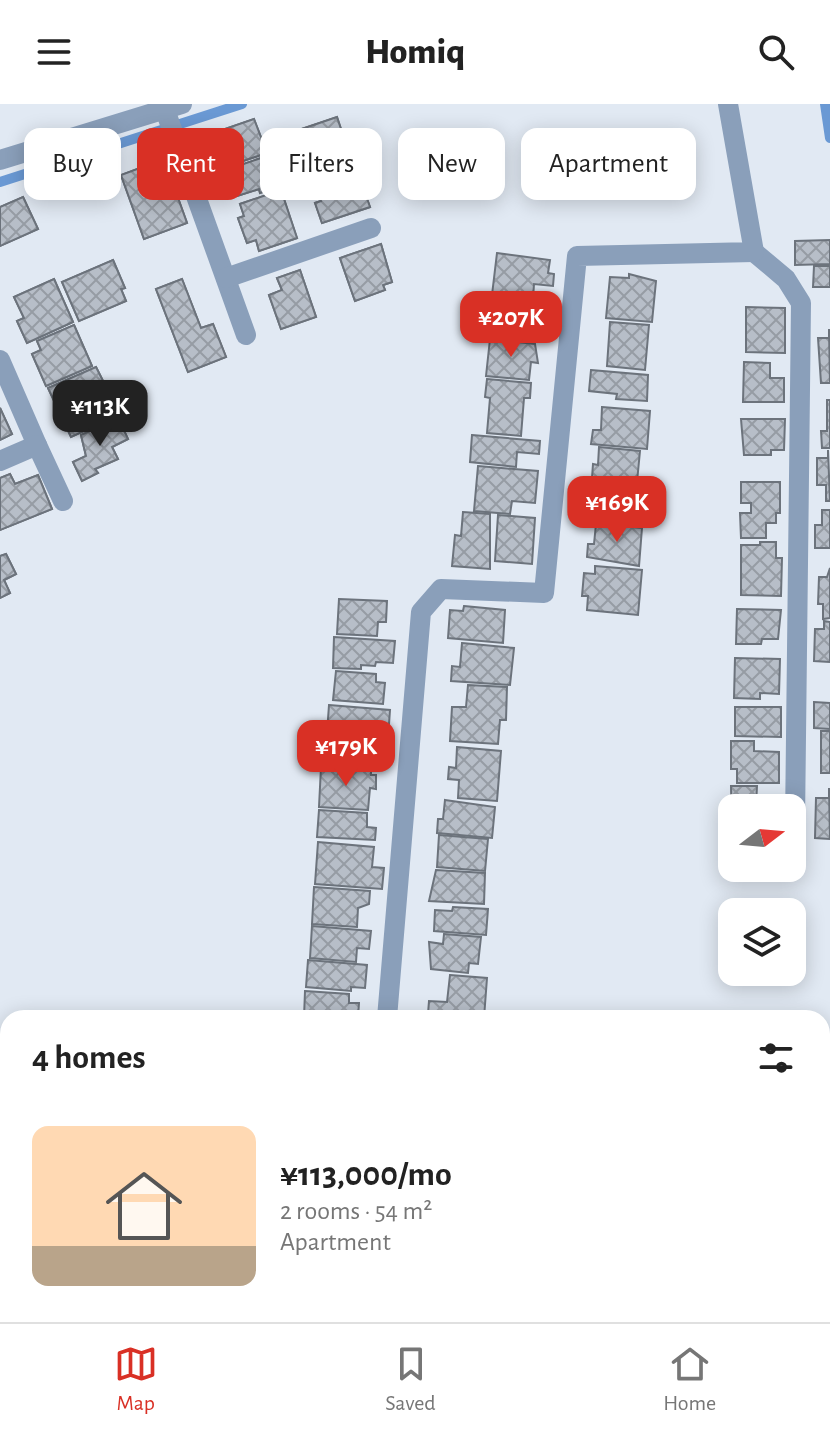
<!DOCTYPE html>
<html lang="en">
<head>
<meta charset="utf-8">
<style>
	body { margin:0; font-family:"Alegreya Sans",sans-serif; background:#f2f2f2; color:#222; height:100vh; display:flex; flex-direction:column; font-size:30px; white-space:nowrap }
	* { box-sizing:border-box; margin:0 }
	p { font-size:26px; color:#767676 }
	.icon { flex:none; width:44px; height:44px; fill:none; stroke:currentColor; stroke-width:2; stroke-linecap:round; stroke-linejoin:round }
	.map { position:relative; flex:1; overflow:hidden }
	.panel { position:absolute; left:0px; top:906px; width:830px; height:312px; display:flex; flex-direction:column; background:#fff; border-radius:24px 24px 0 0; box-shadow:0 4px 20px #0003 }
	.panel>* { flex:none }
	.guide { position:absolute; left:24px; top:24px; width:782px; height:72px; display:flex; gap:16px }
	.needle { width:52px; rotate:74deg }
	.tools { position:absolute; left:718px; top:690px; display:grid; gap:16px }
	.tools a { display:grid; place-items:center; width:88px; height:88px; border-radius:16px; background:#fff; box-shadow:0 4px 20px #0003; font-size:40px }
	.price { position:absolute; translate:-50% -68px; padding:0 18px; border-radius:16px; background:#d93025; color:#fff; font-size:26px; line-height:52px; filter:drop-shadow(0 2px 4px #0008) }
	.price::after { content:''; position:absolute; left:50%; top:48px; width:24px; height:18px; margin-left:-12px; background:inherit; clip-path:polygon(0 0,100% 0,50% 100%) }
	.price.selected { background:#222; color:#fff }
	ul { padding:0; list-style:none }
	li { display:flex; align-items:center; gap:24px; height:200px; padding:0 32px }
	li+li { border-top:2px solid #e0e0e0 }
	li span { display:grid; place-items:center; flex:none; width:224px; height:160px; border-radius:16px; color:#555 }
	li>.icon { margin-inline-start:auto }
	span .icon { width:96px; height:96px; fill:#fffc; stroke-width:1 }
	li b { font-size:34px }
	h2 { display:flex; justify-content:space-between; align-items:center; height:96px; padding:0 32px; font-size:34px }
	.pill { padding:0 28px; border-radius:16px; background:#fff; box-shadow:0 4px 20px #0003; font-size:28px; line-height:72px }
	.pill.selected { background:#d93025; color:#fff }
	header { display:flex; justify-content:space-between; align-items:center; height:104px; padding:0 32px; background:#fff; font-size:36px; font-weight:800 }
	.menu { display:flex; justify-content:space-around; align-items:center; height:112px; border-top:2px solid #e0e0e0; background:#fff; font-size:22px; color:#767676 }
	.menu a { display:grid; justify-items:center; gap:4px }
	.menu .selected { color:#d93025 }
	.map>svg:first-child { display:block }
</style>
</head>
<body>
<header><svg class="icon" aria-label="menu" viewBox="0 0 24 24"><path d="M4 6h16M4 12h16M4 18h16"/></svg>Homiq<svg class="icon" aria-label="search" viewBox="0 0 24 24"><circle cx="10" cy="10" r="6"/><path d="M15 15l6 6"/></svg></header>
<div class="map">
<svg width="830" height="1218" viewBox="0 0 830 1218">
	<defs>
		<pattern id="wetland-marsh" width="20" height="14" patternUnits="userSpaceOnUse" patternTransform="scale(2)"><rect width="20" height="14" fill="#b3d2fa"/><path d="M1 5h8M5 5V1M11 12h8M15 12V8" fill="none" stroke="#9bb5d7"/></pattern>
		<pattern id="building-cross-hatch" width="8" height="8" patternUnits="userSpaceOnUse" patternTransform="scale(2)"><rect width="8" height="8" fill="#b7bec8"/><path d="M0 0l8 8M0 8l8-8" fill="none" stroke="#969ca4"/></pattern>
	</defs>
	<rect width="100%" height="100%" fill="#e1e9f3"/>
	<g fill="url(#wetland-marsh)">
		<polygon points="830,999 830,1140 822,1191 822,1001"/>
		<polygon points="139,1210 819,1210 818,1218 140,1218"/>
	</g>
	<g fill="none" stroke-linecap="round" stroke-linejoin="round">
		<g stroke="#6a99d4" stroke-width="10">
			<polyline points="825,0 830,34"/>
			<polyline points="0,78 242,0"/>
			<polyline points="824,1218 830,1181"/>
		</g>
	</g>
	<g fill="url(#building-cross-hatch)" stroke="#6c737c" stroke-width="2">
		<polygon points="337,13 355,67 305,84 290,29"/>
		<polygon points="337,13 355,67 305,84 290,29"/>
		<polygon points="254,15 267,49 228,62 216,28"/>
		<polygon points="254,15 267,49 228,62 216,28"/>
		<polygon points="267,52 278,83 260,89 259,85 237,92 231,76 224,79 220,68"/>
		<polygon points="267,52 278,83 260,89 259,85 237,92 231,76 224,79 220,68"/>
		<polygon points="164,55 187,119 144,135 121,71"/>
		<polygon points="164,55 187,119 144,135 121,71"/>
		<polygon points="358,69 370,103 322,119 315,99 321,97 316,83"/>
		<polygon points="358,69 370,103 322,119 315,99 321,97 316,83"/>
		<polygon points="281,86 297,134 259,147 256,136 247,139 238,114 244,112 240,100"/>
		<polygon points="281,86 297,134 259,147 256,136 247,139 238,114 244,112 240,100"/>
		<polygon points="23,93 38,125 0,142 0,103"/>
		<polygon points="23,93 38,125 0,142 0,103"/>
		<polygon points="830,136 830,160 795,161 795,137"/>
		<polygon points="381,140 392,178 383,181 385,186 355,197 340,154"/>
		<polygon points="381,140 392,178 383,181 385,186 355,197 340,154"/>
		<polygon points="497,149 550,156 548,169 554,170 553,182 534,180 533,195 492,191"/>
		<polygon points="113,156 125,184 121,185 126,197 79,217 62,178"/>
		<polygon points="113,156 125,184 121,185 126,197 79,217 62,178"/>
		<polygon points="814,162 830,162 830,183 813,183"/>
		<polygon points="300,166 316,213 281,225 269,191 282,186 277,174"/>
		<polygon points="300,166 316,213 281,225 269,191 282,186 277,174"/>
		<polygon points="629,170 656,177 652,218 606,214 610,173 629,174"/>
		<polygon points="54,175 73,218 27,239 17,217 24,214 14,193"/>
		<polygon points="54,175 73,218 27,239 17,217 24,214 14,193"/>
		<polygon points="182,175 201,224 213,220 226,253 188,268 156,185"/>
		<polygon points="182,175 201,224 213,220 226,253 188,268 156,185"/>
		<polygon points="496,195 550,200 549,213 541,213 540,222 526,221 524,234 492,231"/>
		<polygon points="746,203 785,204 785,249 746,248"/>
		<polygon points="610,218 649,221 645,266 607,262"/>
		<polygon points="74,221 92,262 46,282 32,250 41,246 37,237"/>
		<polygon points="74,221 92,262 46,282 32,250 41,246 37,237"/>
		<polygon points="829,225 830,279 821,279 818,234 829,234"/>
		<polygon points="490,235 535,240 538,259 531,258 529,276 486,272"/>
		<polygon points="744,258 770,259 770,274 784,274 784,298 743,298"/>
		<polygon points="96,263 109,289 104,291 112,308 95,316 97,321 71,333 48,284"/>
		<polygon points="96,263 109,289 104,291 112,308 95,316 97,321 71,333 48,284"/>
		<polygon points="591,266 648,271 647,297 616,295 617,290 589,287"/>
		<polygon points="487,275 531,279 530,294 524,294 521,332 487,329 490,294 485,293"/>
		<polygon points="827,296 830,296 830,344 822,344 821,327 827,327"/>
		<polygon points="602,303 650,307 647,345 591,340 593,326 601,326"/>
		<polygon points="0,304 12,330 0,336"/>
		<polygon points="0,304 12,330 0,336"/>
		<polygon points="118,314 128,335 112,343 118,355 95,365 98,369 82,377 73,358 86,352 81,331"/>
		<polygon points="118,314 128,335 112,343 118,355 95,365 98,369 82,377 73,358 86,352 81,331"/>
		<polygon points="741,315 785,315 784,346 771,346 771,351 744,351"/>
		<polygon points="472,331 540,337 539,350 517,348 516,363 470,358"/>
		<polygon points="599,343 640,347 637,378 592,374 593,360 598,361"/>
		<polygon points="828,346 830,397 826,397 826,381 817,381 817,354 828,354"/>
		<polygon points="478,362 538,367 535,399 512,397 510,410 474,407"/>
		<polygon points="10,370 15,380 38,371 52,405 0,426 0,374"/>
		<polygon points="10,370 15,380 38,371 52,405 0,426 0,374"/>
		<polygon points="605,378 642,382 640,400 631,399 629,421 601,418"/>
		<polygon points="741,378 780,378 780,409 776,409 776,419 766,419 766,434 741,434 740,409 751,409 751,399 741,399"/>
		<polygon points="822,406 830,406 830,444 815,444 815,421 822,421"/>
		<polygon points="463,408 490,410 490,465 452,462 455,431 461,432"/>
		<polygon points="498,411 535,414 532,460 495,457"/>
		<polygon points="596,420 642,424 639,462 587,453 588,440 594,440"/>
		<polygon points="760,438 776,438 776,454 782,454 781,492 741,491 741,441 760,441"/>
		<polygon points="6,450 16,470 4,476 10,489 0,494 0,452"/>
		<polygon points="6,450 16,470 4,476 10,489 0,494 0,452"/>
		<polygon points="595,462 642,466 638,511 587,506 588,492 582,492 584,469 595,470"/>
		<polygon points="830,464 830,514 823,515 823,500 818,500 819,473 827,473"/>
		<polygon points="339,495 387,497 386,518 378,518 377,532 337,530"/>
		<polygon points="464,502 505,506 503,539 448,534 450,506 463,507"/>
		<polygon points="737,505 781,506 778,535 762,535 761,540 736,540"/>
		<polygon points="824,517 830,518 830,558 814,557 815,525 824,525"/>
		<polygon points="334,533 395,537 393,559 376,558 375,562 361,561 361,565 333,564"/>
		<polygon points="462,539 514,544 510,581 451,577 452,562 460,563"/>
		<polygon points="735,554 780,555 779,590 760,589 760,595 734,594"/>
		<polygon points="336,567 376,570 376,578 385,579 383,600 333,596"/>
		<polygon points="468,581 507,583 506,616 500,616 498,640 450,637 452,603 466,603"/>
		<polygon points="814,598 830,599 830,625 814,624"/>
		<polygon points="329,601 390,606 389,620 374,619 373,632 327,629"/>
		<polygon points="735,603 781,603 781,633 735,632"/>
		<rect x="821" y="627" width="9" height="42"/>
		<polygon points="326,632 386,637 385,651 370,650 370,663 324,660"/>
		<polygon points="731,637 754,637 754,647 779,648 779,679 737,679 737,665 731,665"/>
		<polygon points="457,643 501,647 497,697 458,694 459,676 448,675 449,663 456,664"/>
		<polygon points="321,663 371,666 371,671 376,671 376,685 370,684 368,706 319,703"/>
		<polygon points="731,682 757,682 756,702 767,703 732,704 732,731"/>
		<polygon points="829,684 830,735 815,734 816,694 829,694"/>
		<polygon points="445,696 495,703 492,734 437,729 438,715 443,715"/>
		<polygon points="319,706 367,709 367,723 376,724 375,736 317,733"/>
		<polygon points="439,731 488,735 485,767 437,763"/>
		<polygon points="318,738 374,743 372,763 384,764 382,785 315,780"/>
		<polygon points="436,766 485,769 484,800 429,797"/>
		<polygon points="314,783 370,787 369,800 358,804 357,823 312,820"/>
		<polygon points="453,803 488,805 486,831 434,827 435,806 452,807"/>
		<polygon points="312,822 371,827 369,845 357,844 356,858 310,854"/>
		<polygon points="444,830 481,833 478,860 469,859 468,869 431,865 429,838 443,840"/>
		<polygon points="308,856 367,861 365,884 351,883 351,887 306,883"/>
		<polygon points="450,871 487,874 484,914 428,910 429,897 447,898"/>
		<polygon points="305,887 349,890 349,899 359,899 358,914 304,914"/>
		<polygon points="0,1004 8,1005 8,1052 0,1049"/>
		<polygon points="0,1004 8,1005 8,1052 0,1049"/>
		<polygon points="7,1161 8,1161 8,1206 4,1204 6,1199 0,1197 0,1179"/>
		<polygon points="47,1210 88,1210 85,1218 45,1218"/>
	</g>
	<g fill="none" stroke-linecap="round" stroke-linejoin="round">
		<g stroke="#8a9fba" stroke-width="20">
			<polyline points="165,6 246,231"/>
			<polyline points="0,56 182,0"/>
			<polyline points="754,148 786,175 801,199 795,719"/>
			<polyline points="226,174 371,124"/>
			<polyline points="0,256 37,341"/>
			<polyline points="0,357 37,341 63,397"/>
			<polyline points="387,914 421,508 441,485 544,489 577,152 754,148 728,0"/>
			<polyline points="0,1066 8,1070"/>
		</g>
	</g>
</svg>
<div class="tools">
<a><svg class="needle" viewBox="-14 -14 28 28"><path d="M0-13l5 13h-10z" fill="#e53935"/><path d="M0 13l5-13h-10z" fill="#767676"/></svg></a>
<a><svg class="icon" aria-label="layers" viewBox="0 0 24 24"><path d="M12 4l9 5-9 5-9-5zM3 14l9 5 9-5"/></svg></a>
</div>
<b class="price" style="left:511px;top:255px">¥207K</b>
<b class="price selected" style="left:100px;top:344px">¥113K</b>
<b class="price" style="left:617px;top:440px">¥169K</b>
<b class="price" style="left:346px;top:684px">¥179K</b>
<div class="guide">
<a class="pill">Buy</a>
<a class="pill selected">Rent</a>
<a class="pill">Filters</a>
<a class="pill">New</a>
<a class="pill">Apartment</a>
</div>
<section class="panel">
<h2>4 homes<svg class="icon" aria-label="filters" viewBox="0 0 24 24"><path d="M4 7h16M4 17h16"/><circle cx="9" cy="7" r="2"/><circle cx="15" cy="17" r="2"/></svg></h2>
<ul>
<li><span style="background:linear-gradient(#ffd9b3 75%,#b9a48a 0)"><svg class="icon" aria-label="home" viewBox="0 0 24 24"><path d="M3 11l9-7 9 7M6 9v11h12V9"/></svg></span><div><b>¥113,000/mo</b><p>2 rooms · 54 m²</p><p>Apartment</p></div></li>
</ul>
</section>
</div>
<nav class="menu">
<a class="selected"><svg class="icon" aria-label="map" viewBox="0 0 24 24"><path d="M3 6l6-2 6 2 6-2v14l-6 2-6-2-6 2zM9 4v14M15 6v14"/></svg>Map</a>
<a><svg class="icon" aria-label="saved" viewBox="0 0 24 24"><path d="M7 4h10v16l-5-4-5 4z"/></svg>Saved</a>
<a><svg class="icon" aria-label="home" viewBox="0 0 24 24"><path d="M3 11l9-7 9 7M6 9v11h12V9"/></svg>Home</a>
</nav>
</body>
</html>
